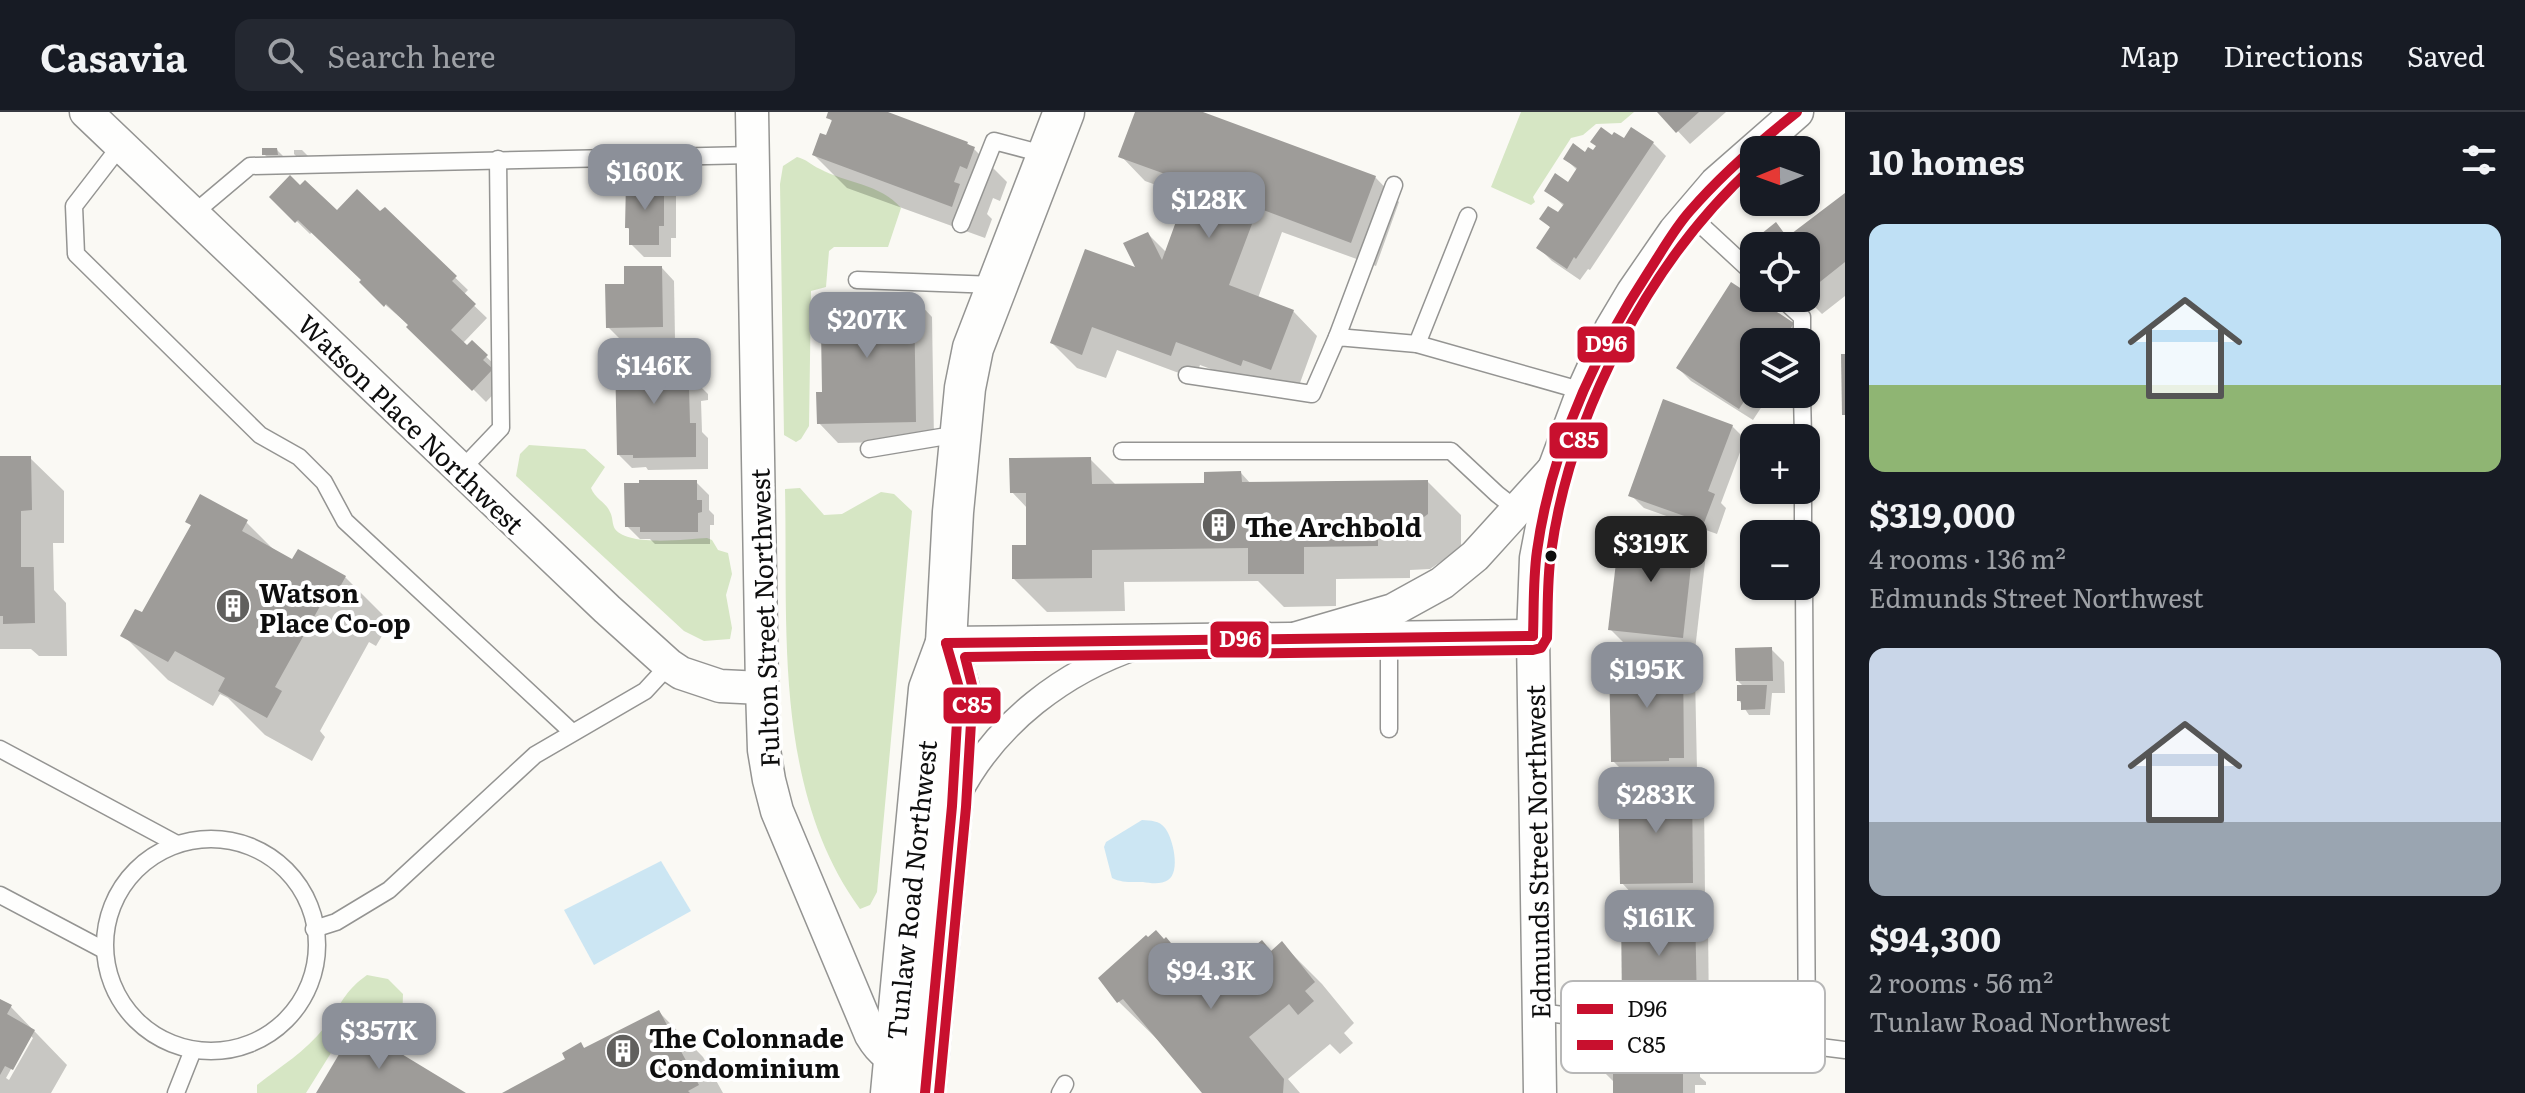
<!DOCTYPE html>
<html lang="en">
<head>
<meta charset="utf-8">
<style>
	body { margin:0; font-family:Literata,serif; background:#242831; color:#f1f3f6; height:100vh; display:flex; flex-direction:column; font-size:30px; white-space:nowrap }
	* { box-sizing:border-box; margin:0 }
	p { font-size:26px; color:#9ea1a6 }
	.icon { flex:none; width:44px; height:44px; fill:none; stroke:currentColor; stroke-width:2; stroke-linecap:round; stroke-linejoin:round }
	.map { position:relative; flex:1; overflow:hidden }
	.panel { display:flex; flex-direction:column; background:#171b24; width:680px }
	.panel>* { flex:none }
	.needle { width:52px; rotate:269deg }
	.buttons { position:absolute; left:1740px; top:24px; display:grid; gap:16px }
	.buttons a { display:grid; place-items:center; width:80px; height:80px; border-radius:16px; background:#171b24; box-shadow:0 2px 6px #0004; font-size:40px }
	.price { position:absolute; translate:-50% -68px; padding:0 18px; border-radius:16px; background:#8c9099; color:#fff; font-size:26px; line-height:52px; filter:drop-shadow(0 2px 4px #0008) }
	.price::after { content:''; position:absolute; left:50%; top:48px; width:24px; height:18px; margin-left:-12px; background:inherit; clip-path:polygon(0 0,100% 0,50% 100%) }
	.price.selected { background:#222; color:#fff }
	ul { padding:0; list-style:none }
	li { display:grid; align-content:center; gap:16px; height:424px; padding:0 24px }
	li span { display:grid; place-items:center; height:248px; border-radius:16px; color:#555 }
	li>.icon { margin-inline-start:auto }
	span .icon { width:144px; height:144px; fill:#fffc; stroke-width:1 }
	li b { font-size:34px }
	h2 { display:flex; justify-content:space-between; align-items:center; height:96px; padding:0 24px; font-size:34px }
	header { display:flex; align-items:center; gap:48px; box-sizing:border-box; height:112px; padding:0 40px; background:#171b24; border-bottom:2px solid #363941 }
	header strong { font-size:38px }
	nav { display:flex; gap:44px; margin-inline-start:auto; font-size:28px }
	.search { width:560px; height:72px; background:#242831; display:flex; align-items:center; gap:20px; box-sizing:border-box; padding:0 28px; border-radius:16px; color:#9ea1a6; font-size:30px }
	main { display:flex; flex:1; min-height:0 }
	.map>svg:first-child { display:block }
</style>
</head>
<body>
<header>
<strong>Casavia</strong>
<div class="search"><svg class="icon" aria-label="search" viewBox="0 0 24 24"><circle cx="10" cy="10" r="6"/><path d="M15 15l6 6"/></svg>Search here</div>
<nav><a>Map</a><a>Directions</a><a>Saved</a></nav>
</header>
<main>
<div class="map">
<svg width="1845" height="981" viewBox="0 0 1845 981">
	<rect width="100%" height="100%" fill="#faf9f4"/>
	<g fill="#d6e6c4">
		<polygon points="1521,0 1634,0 1621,11 1596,12 1583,23 1571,26 1533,85 1535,90 1531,93 1491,75"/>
		<path d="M797,45C806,47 811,53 820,57C846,71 881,72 901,96L888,135H834L829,139L826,175L811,179L809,314L801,327L796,330L784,323L780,72L783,54Z"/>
		<path d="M529,333L585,337L605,355L591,376C595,387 606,390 610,400C613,405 612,413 615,417C629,435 687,427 707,426L712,428L718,438L728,441L732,462L726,483L732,516L730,527L704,529L684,519L516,364L520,342Z"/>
		<path d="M800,376L824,403L842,402L881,380L894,382L912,399L877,780L870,793L860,797C773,677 788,517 785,377Z"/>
		<path d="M367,863L388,867L403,882L402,912L391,920L349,912L306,981H257V973C280,955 306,939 324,916C341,894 343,880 367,863Z"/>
	</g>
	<g fill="#cce6f3">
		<path d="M1142,708C1151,709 1159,708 1165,716C1173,726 1181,760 1168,768C1161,773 1150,771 1143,770C1132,770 1122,771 1112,766L1104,735L1106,730Z"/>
		<polygon points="661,749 691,799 594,853 564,798"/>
	</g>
	<g fill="#0003" fill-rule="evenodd">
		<polygon points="830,0 882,0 967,31 974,37 1007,70 1000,89 993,86 987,102 992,107 985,126 847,76 814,43 827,25 833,10 828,5"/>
		<polygon points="1137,0 1197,0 1375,65 1399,90 1376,154 1282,120 1258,186 1293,199 1317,224 1296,282 1265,277 1200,253 1195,267 1117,238 1106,266 1077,256 1052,231 1139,159 1148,122 1167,141 1187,84 1145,69 1121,44"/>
		<polygon points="1660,0 1726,0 1690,32"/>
		<polygon points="1624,29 1653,31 1666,44 1590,158 1588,157 1580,168 1552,149 1539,136 1552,117 1542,107 1559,103 1565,95 1547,78 1569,73 1578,59 1565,46 1585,42"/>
		<polygon points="277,38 283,44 283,48 270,48 264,42"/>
		<polygon points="294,38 302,38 308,44 308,48 300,48 294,42"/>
		<polygon points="663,71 676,84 676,126 671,126 671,145 644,145 631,132 631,119 627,115"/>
		<polygon points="1845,84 1845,184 1822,202 1806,186 1806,134 1764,134 1775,113 1789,126"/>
		<polygon points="272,85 337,101 380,102 385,98 468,178 463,183 487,206 463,231 467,236 472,231 499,257 504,271 486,290 410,214 374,183 363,168 313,119 310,122"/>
		<polygon points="662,156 674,169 675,227 621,228 608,215 626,174"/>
		<polygon points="1731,173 1793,212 1806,225 1803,230 1754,230 1754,282 1770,282 1753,308 1691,269 1678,256"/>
		<polygon points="913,185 932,205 934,329 838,331 819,311 824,282 823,222 817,216"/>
		<polygon points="688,243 701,256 701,275 708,282 708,288 701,289 702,320 708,326 708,357 648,358 646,355 632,356 619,343"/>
		<polygon points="1732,314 1745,327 1721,391 1726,396 1717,422 1644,396 1631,383"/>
		<polygon points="30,346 64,379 64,431 53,431 54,478 66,491 67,544 39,544 31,537 0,537 0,354"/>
		<polygon points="1090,347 1117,374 1206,373 1241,361 1251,372 1428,370 1461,403 1461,436 1430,457 1410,458 1410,466 1336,467 1336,494 1284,495 1258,469 1124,470 1125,499 1047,500 1014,467 1028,435 1028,397 1012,380"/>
		<polygon points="696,370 709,383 709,398 714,403 714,413 710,413 710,432 655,432 650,427 640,427 627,414"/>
		<polygon points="187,409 246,410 276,440 293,449 345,465 390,510 376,534 369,530 320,619 325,625 312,649 265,623 228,586 220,582 213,594 168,568 123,523 143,503 192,414"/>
		<polygon points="1693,429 1706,442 1695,538 1623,530 1610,517"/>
		<polygon points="1771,537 1784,550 1785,581 1772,581 1770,603 1749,603 1739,588 1744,575 1738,569"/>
		<polygon points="1682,550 1695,563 1697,658 1681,658 1681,661 1626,662 1613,649"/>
		<polygon points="1691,675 1704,688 1705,783 1634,784 1622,771"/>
		<polygon points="1695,799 1708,812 1709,906 1637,907 1624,894"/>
		<polygon points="1166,828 1219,884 1282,832 1322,872 1354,911 1344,921 1353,931 1340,942 1330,932 1288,967 1300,981 1205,981 1160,930 1119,890 1101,866"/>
		<path d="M0,889L11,895L67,953L51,981H0ZM30,923L33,926L9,968L6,966Z"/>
		<polygon points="659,900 703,945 723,981 506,981 568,948 581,933 586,938"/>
		<polygon points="1687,942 1700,955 1700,965 1706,970 1706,973 1695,973 1695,981 1615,981 1615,971 1605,961 1605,953 1601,949"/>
	</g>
	<g fill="#9e9c99">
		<polygon points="828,0 888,0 968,30 967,32 975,35 967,57 960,54 954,70 960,72 952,95 812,43 820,21 826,23 832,8 826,6"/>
		<polygon points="1135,0 1203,0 1376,64 1351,131 1258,96 1229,173 1294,198 1271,258 1243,248 1241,254 1176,230 1171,244 1092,215 1082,243 1050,231 1085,137 1135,155 1123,131 1148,120 1162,148 1190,71 1118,45"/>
		<polygon points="1657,0 1699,0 1676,21"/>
		<polygon points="1601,15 1612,23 1614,20 1624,26 1631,15 1654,30 1576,147 1574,145 1567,157 1536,136 1550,115 1539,107 1548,94 1558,100 1564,92 1544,79 1555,61 1568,70 1577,56 1563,47 1573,31 1585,40 1588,35 1593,38 1596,34 1590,30"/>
		<polygon points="262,36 277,36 278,43 262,43"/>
		<polygon points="290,63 300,73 305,68 337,98 357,77 380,99 385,95 457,164 452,169 476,192 451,218 467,233 472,228 488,243 483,248 493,257 472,279 406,215 408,213 386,192 384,195 359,170 361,168 298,108 295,111 269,85"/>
		<polygon points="626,69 664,69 664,114 659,114 659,133 629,133 629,116 625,116"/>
		<polygon points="1845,81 1845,150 1806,181 1806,134 1762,134 1756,126 1776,110 1787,125"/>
		<polygon points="624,154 662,154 663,215 606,216 605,172 624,172"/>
		<polygon points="1731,170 1794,211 1782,230 1754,230 1754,274 1739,297 1676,256"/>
		<polygon points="914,183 916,310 817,312 816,280 822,280 821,217 815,217 815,186"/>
		<polygon points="689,241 689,267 696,267 696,276 689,276 690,311 696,311 696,345 633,346 633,343 617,343 615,244"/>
		<polygon points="1841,242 1845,242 1845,303 1842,303"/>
		<polygon points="1663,287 1733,313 1708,379 1715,382 1704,411 1628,384"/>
		<polygon points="0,344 31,344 32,398 21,399 21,455 34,455 35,511 3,512 3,504 0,504"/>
		<polygon points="1091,345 1092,372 1204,371 1204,360 1241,359 1242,370 1428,368 1428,402 1397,425 1378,425 1378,434 1304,435 1304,462 1248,462 1248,436 1092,438 1092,466 1012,467 1012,433 1026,433 1026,381 1010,381 1009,346"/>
		<polygon points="639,368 697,368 697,388 702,388 702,400 698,401 698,420 640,420 640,415 625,415 624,371 639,371"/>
		<polygon points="200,382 248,408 242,419 292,447 298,437 346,464 331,491 324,487 275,575 282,579 267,606 218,579 225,566 175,539 168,550 120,524 135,497 142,500 191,413 185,410"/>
		<polygon points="1620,417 1694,427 1683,526 1608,518"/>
		<polygon points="1772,535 1773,569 1736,569 1735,536"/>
		<polygon points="1667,547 1683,548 1684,646 1669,646 1669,649 1611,650 1609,548"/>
		<polygon points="1737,573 1767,573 1765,597 1741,598 1741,589 1737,589"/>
		<polygon points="1692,673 1693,771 1620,772 1618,675"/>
		<polygon points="1695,797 1697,894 1622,895 1621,798"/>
		<polygon points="1156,818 1164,827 1166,825 1215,884 1255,852 1246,841 1262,828 1271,839 1282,829 1315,870 1305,879 1314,889 1298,903 1289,892 1249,925 1284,967 1283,981 1202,981 1123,887 1117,891 1098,866 1146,823 1148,825"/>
		<polygon points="0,887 12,893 7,902 35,918 13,958 5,954 0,963"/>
		<polygon points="659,898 699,973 688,979 690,981 502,981 565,947 562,941 581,930 584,936"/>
		<polygon points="354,917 365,924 367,921 466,981 316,981"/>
		<polygon points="1598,929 1688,940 1688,955 1694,955 1694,961 1683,961 1683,981 1613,981 1613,962 1603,962 1603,950 1599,950"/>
	</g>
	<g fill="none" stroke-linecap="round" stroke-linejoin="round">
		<g stroke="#949492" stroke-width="19">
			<g id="service">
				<polyline points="121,33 74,94 76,142 260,323 299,345 324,370 345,409 572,620"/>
				<polyline points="1688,101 1754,162"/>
				<polyline points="193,102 250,54 753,43"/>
				<polyline points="961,112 994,29 1047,43"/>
				<polyline points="857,168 996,173"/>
				<polyline points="1781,186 1802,205 1802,230"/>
				<polyline points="1337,225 1394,73"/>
				<polyline points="1417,232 1468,104"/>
				<polyline points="1187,263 1312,282 1337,225 1417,232 1583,279"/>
				<polyline points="1802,282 1803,326"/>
				<polyline points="869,337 959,322"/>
				<polyline points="1122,339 1451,339 1497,382 1520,400"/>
				<polyline points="461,358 501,316 498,47"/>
				<polyline points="1803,378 1803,422"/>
				<polyline points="1804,474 1807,933"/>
				<polyline points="1389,522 1389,617"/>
				<polyline points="0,637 177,732"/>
				<circle cx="211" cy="833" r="106"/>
				<polyline points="0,783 104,838"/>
				<polyline points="314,817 336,810 389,778 535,643 645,579 669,553"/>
				<polyline points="1539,900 1845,938"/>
				<polyline points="176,981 193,938"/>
				<polyline points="1060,981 1065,972"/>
			</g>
		</g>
		<g stroke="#949492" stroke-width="27">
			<path id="pedestrian" d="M959,682C996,611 1064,559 1140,534"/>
		</g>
		<g stroke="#949492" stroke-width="35">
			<g id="minor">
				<polyline points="86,0 607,497 669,553 681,561 720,574 762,576"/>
				<path d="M752,0L762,576L764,638L769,668L777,699L871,923C881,940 890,947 910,949"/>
				<polyline points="1297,526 1393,498 1442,471 1475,444 1554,357 1583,279 1611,217 1633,180 1675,119 1716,71 1797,0"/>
				<polyline points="946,531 1533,524"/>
				<polyline points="1540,981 1533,524 1536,446 1553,358"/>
			</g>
		</g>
		<g stroke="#949492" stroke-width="43">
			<g id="tertiary">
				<polyline points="891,981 929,577 946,531"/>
				<polyline points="925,981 952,694 959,576 946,531 953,400 965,276 973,236 1064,0"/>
			</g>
		</g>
		<use href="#service" stroke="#fefefd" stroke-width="16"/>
		<use href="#pedestrian" stroke="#fefefd" stroke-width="24"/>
		<use href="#minor" stroke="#fefefd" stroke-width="32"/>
		<use href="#tertiary" stroke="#fefefd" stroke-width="40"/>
		<g stroke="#fff" stroke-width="16">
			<g id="bus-1">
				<path d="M1533,524C1534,496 1533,467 1537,439C1551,339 1594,243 1649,159C1662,139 1674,117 1690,99C1722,62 1759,30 1797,0"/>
				<polyline points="946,531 1533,524"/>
				<polyline points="925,981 952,694 959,576 946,531"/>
			</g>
		</g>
		<g stroke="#fff" stroke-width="16">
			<path id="bus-2" d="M939,981L966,695L973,577L965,545L1533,538L1541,536L1547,526C1548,497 1547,469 1551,441C1570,302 1650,148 1754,54"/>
		</g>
		<use href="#bus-1" stroke="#c8102e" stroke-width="10"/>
		<use href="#bus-2" stroke="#c8102e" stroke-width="10"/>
	</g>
	<defs>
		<g id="building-disc" transform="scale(1.8)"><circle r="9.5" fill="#61605e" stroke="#fff"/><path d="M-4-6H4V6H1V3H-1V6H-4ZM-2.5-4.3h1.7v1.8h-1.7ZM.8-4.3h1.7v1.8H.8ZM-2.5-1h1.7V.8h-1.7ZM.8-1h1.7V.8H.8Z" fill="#fff"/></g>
	</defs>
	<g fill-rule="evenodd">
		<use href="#building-disc" x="1219" y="413"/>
		<use href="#building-disc" x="233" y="494"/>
		<use href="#building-disc" x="623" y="939"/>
	</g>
	<circle fill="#0e0e0e" stroke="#fff" stroke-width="3" cx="1551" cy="444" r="7"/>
	<g text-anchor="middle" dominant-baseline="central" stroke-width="8" stroke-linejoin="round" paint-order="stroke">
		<g font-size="26" fill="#0e0e0e" stroke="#fff">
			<text transform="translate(412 311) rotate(44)">Watson Place Northwest</text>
			<text transform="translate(763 506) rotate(-92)">Fulton Street Northwest</text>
			<text transform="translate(1536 740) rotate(-91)">Edmunds Street Northwest</text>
			<text transform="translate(910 778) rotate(-84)">Tunlaw Road Northwest</text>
		</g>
		<g font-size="26" font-weight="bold" fill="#0e0e0e" stroke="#fff" text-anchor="start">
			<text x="1245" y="413">The Archbold</text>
			<text x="259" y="479">Watson<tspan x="259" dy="30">Place Co-op</tspan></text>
			<text x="649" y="924">The Colonnade<tspan x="649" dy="30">Condominium</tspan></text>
		</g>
	</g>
	<rect x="1561" y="869" width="264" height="92" rx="12" fill="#fff" stroke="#b7b7b7" stroke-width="2"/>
	<rect x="1577" y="892" width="36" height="10" fill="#c8102e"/>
	<rect x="1577" y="928" width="36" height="10" fill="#c8102e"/>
	<g font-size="22" fill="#0e0e0e">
		<text x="1627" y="905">D96</text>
		<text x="1627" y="941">C85</text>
	</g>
	<g stroke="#fff" stroke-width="3">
		<rect x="1576" y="213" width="60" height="39" rx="8" fill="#c8102e"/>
		<rect x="1548" y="309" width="61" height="39" rx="8" fill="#c8102e"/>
		<rect x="1209" y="508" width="61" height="39" rx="8" fill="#c8102e"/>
		<rect x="942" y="574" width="60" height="39" rx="8" fill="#c8102e"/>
	</g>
	<g font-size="22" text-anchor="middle" font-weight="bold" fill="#fff">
		<text x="1606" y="240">D96</text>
		<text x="1579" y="336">C85</text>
		<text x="1240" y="535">D96</text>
		<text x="972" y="601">C85</text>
	</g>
</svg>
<div class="buttons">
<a><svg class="needle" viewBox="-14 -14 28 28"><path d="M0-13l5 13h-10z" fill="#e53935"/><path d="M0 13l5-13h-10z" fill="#9ea1a6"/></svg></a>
<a><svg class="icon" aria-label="locate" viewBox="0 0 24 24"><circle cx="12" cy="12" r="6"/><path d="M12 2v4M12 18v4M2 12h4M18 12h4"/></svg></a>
<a><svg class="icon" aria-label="layers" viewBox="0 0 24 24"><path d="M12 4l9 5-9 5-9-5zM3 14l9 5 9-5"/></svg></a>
<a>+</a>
<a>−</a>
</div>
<b class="price" style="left:645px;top:100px">$160K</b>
<b class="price" style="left:1209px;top:128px">$128K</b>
<b class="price" style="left:867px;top:248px">$207K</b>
<b class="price" style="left:654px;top:294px">$146K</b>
<b class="price selected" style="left:1651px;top:472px">$319K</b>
<b class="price" style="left:1647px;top:598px">$195K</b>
<b class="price" style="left:1656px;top:723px">$283K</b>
<b class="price" style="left:1659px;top:846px">$161K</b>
<b class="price" style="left:1211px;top:899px">$94.3K</b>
<b class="price" style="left:379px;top:959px">$357K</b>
</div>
<section class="panel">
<h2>10 homes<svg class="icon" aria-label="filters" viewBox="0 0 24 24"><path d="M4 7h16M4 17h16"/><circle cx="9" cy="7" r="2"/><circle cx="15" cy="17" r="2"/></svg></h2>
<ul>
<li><span style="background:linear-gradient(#bfe0f5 65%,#8fb573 0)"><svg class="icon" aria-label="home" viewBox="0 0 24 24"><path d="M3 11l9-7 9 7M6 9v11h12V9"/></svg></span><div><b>$319,000</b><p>4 rooms · 136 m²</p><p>Edmunds Street Northwest</p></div></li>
<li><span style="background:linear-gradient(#c9d6e8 70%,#9aa5b1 0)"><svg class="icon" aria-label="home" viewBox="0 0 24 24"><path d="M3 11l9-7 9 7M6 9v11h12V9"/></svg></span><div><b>$94,300</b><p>2 rooms · 56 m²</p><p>Tunlaw Road Northwest</p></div></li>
</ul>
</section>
</main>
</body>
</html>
